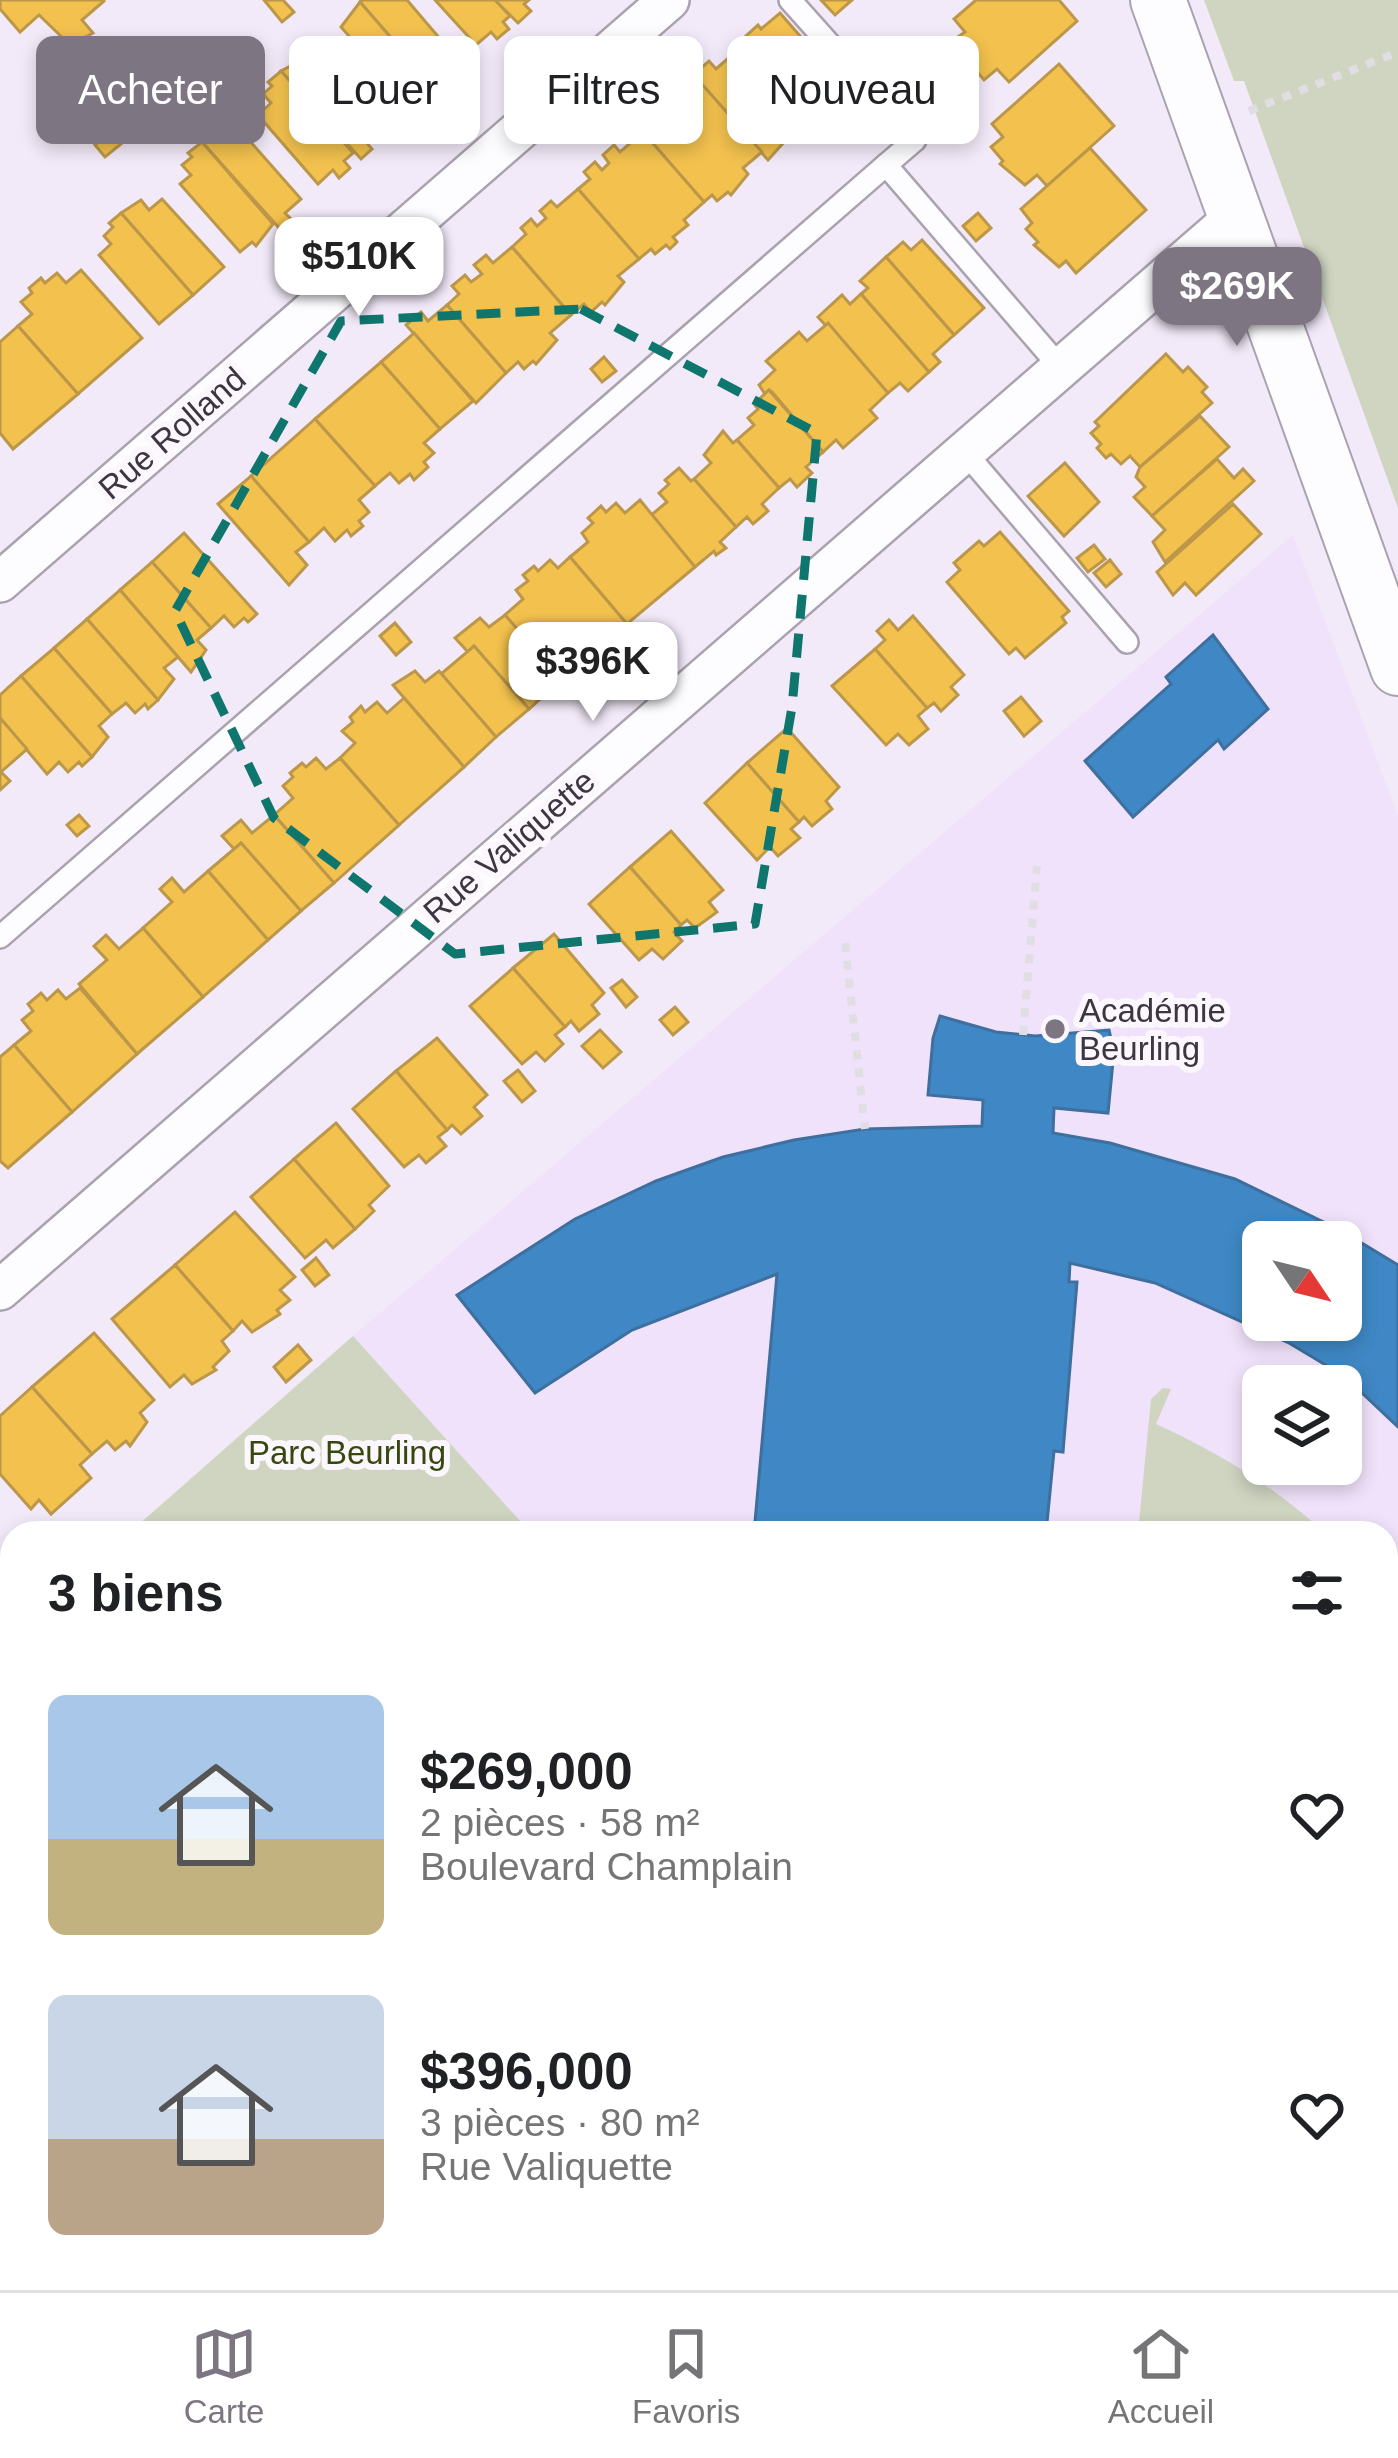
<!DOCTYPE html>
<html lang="fr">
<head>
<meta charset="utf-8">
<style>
	body { margin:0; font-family:Helvetica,sans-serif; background:#f2f2f2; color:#202124; height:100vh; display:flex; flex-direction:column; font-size:45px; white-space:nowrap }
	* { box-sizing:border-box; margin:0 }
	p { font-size:39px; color:#757577 }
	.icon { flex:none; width:66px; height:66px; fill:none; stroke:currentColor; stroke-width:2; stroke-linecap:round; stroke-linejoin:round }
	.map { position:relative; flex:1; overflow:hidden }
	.details { position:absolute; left:0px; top:1521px; width:1398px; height:771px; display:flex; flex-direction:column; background:#fff; border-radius:36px 36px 0 0; box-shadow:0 6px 18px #0003 }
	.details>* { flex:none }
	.hud { position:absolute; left:36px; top:36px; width:1326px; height:108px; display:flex; gap:24px }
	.needle { width:78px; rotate:125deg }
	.fabs { position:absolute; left:1242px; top:1221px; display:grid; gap:24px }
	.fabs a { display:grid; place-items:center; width:120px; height:120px; border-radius:18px; background:#fff; box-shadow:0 6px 18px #0003; font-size:60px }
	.price { position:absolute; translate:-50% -102px; padding:0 27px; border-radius:24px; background:#fff; color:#222; font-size:39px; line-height:78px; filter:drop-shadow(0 3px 6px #0008) }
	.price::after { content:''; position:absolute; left:50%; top:72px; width:36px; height:27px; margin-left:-18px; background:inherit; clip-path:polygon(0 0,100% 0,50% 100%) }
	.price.current { background:#7d7582; color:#fff }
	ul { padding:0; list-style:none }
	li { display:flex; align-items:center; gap:36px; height:300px; padding:0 48px }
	li span { display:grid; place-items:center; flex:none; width:336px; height:240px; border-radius:18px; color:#555 }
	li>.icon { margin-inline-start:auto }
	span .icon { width:144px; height:144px; fill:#fffc; stroke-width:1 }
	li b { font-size:51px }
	h2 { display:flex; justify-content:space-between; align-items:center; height:144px; padding:0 48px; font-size:51px }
	.pill { padding:0 42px; border-radius:18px; background:#fff; box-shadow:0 6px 18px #0003; font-size:42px; line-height:108px }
	.pill.current { background:#7d7582; color:#fff }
	.tab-bar { display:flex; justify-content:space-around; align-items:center; height:168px; border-top:3px solid #e0e0e0; background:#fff; font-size:33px; color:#757577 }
	.tab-bar a { display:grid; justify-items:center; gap:6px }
	.tab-bar .current { color:#7d7582 }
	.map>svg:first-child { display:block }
</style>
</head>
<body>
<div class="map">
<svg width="1398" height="2290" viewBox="0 0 1398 2290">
	<rect width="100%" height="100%" fill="#f3eaf9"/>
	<path fill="#f0e2fa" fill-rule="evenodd" d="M1293,535L1398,816V1593L1386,1606V1533H531L353,1336ZM1263,1242H1341V1320H1263ZM1263,1386H1341V1464H1263Z"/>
	<g fill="#cfd5c1">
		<polygon points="1204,0 1398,0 1398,508 1244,81 1234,81"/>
		<polygon points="353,1336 531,1533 129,1533"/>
		<path d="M1163,1388L1171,1389L1156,1424C1219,1453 1274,1486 1325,1533H1138L1151,1399Z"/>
		<polygon points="12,1636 12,2280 756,2280 747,2290 0,2290 0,1646"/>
		<polygon points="1398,2194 1398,2290 1309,2290 1318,2280 1386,2280 1386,2207"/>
	</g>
	<g fill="#f2c14e" stroke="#bc974a" stroke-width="3">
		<polygon points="0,0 104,0 104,1 82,20 93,33 70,45 39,15 20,32 0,9"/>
		<polygon points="264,0 283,0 294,12 282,22"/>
		<polygon points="363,0 407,0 459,61 444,74 450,81 439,91 432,85 360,2"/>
		<polygon points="435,0 495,0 510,16 503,22 509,29 497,39 491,32 476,45"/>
		<polygon points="495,0 529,0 524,4 531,11 518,23"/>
		<polygon points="821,0 852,0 835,15"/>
		<polygon points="976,0 1059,0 1077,21 1009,82 997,69 984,80 964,56 968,53 955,39 965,32 954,19"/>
		<polygon points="360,2 432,85 423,93 429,100 417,110 411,103 396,115 336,47 349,36 341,27"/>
		<polygon points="780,13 841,83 829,94 833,98 810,118 806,114 792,125 732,55 749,40 746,36 758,25 761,29"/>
		<polygon points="732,55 792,125 780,136 785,141 768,160 693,75 709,61 716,69"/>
		<polygon points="321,59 381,129 366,142 372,149 361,159 281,71 300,61 308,70"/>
		<polygon points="193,60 203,72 183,89 173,77"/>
		<polygon points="1059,64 1114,126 1047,186 1037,175 1025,185 1000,164 1003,161 991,147 1003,137 992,124"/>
		<polygon points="281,71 353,153 344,161 350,168 339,178 333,170 318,184 258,115 271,103 263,94 272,86 268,82"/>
		<polygon points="700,82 762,152 743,168 748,174 731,195 728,192 717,201 712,195 704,202 643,132 654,123 648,115 658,106 664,113 670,108 664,102 669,97 676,92 681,98"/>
		<polygon points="118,92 130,105 111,121 100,108"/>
		<polygon points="126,117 135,128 123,140 113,129"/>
		<polygon points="241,131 301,199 285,213 292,220 281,230 202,142 219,132 228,142"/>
		<polygon points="112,132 121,144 105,157 95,145"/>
		<polygon points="643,132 704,202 684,220 688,225 673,237 677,242 670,249 666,245 655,254 651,249 639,259 578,189 590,179 584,172 595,162 602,170 609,163 603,155 614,145 620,152"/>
		<polygon points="202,142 273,224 256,246 252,242 240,252 180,184 191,175 182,165 192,157 188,153"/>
		<polygon points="1090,148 1146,210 1076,273 1066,261 1059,267 1034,245 1038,242 1026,229 1032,223 1021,209"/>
		<polygon points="578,189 639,259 618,276 624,282 605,305 602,302 591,312 584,304 571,315 512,247 526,234 521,228 531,219 537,226 546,218 540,211 551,201 557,207"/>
		<polygon points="162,199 224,267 193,295 121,213 141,200 149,210"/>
		<polygon points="121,213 193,295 159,324 99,255 111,244 104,236 113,227 109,223"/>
		<polygon points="978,213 991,228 976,241 963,226"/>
		<polygon points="922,240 984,308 954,335 886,257 903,242 911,250"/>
		<polygon points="512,247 571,315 550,333 557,340 536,364 533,361 524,369 518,362 506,373 447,305 459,294 452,286 465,275 471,282 482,274 474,265 486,255 493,263"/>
		<polygon points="886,257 954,335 933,354 940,362 929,372 861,294 868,288 860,281"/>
		<polygon points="81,270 142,338 78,394 18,326 32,314 21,302 32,293 29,288 41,278 45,283 57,273 66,283"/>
		<polygon points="861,294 929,372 908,391 900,383 888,393 818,317 842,295 850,304"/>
		<polygon points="447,305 506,373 476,403 406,325 421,312 428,321"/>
		<polygon points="828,323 888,393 870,410 877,418 843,448 836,440 823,452 772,392 769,390 765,394 759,385 775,370 766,361 799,332 807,341"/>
		<polygon points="18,326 78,394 13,449 0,433 0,342"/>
		<polygon points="414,333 473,401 440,429 381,362"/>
		<polygon points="1166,354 1183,372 1188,367 1207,387 1202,392 1212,403 1140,467 1130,456 1121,464 1111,454 1106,458 1097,448 1101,444 1091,433 1099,426 1095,422"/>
		<polygon points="604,357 616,371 602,382 591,369"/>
		<polygon points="381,362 440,429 424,443 434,453 424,462 428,467 414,480 410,474 399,483 390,473 375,486 315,419"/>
		<polygon points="769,390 823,452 806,467 812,473 797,487 790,479 779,488 737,440 754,425 748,418 758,409 754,404"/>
		<polygon points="1200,416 1229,447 1152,516 1134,497 1145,487 1136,477 1140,467"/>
		<polygon points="315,419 375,486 359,500 369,512 359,521 363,526 351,536 347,530 335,541 324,528 309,542 251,476"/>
		<polygon points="723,431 733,443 737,440 779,488 762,504 768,511 753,524 747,517 736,527 694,479 711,463 704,455"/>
		<polygon points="1217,459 1234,478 1243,469 1254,481 1165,562 1153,542 1165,530 1152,516"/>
		<polygon points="1065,463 1099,502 1064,536 1028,496"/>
		<polygon points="679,468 691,481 694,479 736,527 720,542 726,548 716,555 714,551 695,567 650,516 667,502 659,493 669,484 665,480"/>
		<polygon points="251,476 309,542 296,552 307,565 289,585 218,504"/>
		<polygon points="640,500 695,567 627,624 570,557 588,542 582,533 593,523 588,518 601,506 606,512 616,503 625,513"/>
		<polygon points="1233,504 1261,534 1196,595 1185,583 1173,595 1157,572"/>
		<polygon points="1000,532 1069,611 1062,617 1066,623 1025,658 1016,648 1009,654 947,582 960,570 954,563 979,541 984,546"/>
		<polygon points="184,533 257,614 248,622 244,618 234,627 224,616 211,628 152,562"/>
		<polygon points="1094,545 1105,559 1088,572 1077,558"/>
		<polygon points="570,557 627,624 561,680 505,615 523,599 516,590 528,581 523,575 534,566 538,571 550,560 558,568"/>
		<polygon points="1110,560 1121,574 1106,587 1094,573"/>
		<polygon points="152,562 211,628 197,640 206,650 191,672 120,590"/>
		<polygon points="120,590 178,657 164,668 174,679 158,700 87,619"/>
		<polygon points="505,615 561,680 529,709 474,646 468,652 455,638 480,618 489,627"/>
		<polygon points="913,616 964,675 951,687 958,695 941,711 934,703 927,708 875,649 885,640 877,631 889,620 898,630"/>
		<polygon points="87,619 158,700 148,709 145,704 135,713 126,703 112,714 54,648"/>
		<polygon points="395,623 411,642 396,655 380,636"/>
		<polygon points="474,646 529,709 496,737 441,674"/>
		<polygon points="54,648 112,714 99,726 108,737 92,757 21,676"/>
		<polygon points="875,649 927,708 918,716 928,729 909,745 898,734 886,745 832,686"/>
		<polygon points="415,671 425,682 439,671 496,737 464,767 393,685"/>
		<polygon points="21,676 92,757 82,766 79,762 68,772 59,762 47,774 0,718 0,695"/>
		<polygon points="1021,697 1041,721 1024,736 1004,711"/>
		<polygon points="404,698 464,767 399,825 340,758 355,743 342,731 353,722 350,717 361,706 365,712 377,702 387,713"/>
		<polygon points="0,718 27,749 1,772 10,781 0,790"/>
		<polygon points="787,728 839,787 826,801 832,809 812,826 804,817 799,822 747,763"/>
		<polygon points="316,758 326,769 340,758 399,825 334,883 274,815 293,798 283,786 293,777 290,773 302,763 306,767"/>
		<polygon points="747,763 799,822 791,829 800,838 778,856 770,847 757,860 705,803"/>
		<polygon points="79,815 89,826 77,836 67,825"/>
		<polygon points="274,815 334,883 301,911 241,843 234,849 222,836 241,820 252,833"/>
		<polygon points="671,831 723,890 709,902 717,912 695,928 687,920 681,925 630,867"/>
		<polygon points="241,843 301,911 268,940 208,871"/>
		<polygon points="630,867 681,925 674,932 682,941 663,959 652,949 639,960 589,904"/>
		<polygon points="208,871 268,940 203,997 143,928 172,902 160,889 172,878 184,892"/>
		<polygon points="143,928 203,997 137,1054 79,984 107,960 94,946 106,935 119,949"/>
		<polygon points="554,934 604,993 592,1005 599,1014 579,1031 571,1021 565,1027 513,968"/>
		<polygon points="513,968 565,1027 555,1035 563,1044 545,1061 536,1052 522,1064 470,1006"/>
		<polygon points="622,980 637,997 626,1007 611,988"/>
		<polygon points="80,988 137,1054 72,1112 14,1045 31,1031 22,1020 33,1011 28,1004 41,993 47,1000 58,990 66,999"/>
		<polygon points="675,1007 688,1022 673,1035 660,1020"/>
		<polygon points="600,1030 621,1052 603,1068 582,1046"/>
		<polygon points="437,1038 487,1095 474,1107 482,1116 461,1134 452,1125 447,1130 396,1071"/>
		<polygon points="14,1045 72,1112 8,1168 0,1161 0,1057"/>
		<polygon points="518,1070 535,1091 522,1102 504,1081"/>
		<polygon points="396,1071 447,1130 438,1137 446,1146 426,1163 419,1155 404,1167 353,1109"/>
		<polygon points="336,1123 389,1186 369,1205 374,1211 355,1229 294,1159"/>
		<polygon points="294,1159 355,1229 333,1248 326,1240 305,1258 251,1197"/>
		<polygon points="235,1212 295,1277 280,1290 290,1300 277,1310 280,1314 252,1332 242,1321 233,1331 175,1265"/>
		<polygon points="316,1258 329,1275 315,1286 302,1270"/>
		<polygon points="175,1265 233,1331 222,1341 229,1351 213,1367 216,1370 192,1384 184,1375 170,1387 112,1319"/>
		<polygon points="94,1333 154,1400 140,1413 147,1422 130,1446 126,1441 115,1450 107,1441 92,1454 32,1387"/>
		<polygon points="298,1345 311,1360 286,1382 274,1367"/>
		<polygon points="32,1387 92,1454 80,1465 91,1478 51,1514 39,1500 31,1509 0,1474 0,1416"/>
		<polygon points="1386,1779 1398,1790 1398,1830 1393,1835 1398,1843 1388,1854"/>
		<polygon points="621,2280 730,2280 731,2281 723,2290 632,2290"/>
		<polygon points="917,2280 934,2280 945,2290 907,2290"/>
		<polygon points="969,2280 1003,2280 994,2290 980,2290"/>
	</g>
	<g fill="#3f88c5" stroke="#3e6f9e" stroke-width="3" fill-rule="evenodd">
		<polygon points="1213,635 1268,709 1224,749 1218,740 1133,817 1085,761 1171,684 1166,677"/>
		<path d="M940,1016L996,1032L1035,1036L1109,1030L1114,1051L1108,1113L1054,1108L1053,1133L1110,1143L1235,1179L1342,1231L1398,1265V1427L1344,1376L1289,1343L1155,1283L1070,1263L1069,1282H1077L1063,1452L1054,1451L1046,1533H754L777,1274L632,1330L535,1393L457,1295L575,1219L656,1181L723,1157L794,1140L865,1129L982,1126L983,1100L928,1095L933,1038ZM1263,1242H1341V1320H1263Z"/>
	</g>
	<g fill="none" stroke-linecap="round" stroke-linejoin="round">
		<g stroke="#aaa2af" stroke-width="26">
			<g id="lane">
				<polyline points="790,0 915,140 886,165"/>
				<polyline points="963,450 1127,642"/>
				<polyline points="0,937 886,165 1060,367"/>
				<polyline points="596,2280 598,2290"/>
			</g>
		</g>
		<g stroke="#aaa2af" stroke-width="44">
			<g id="street">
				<polyline points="0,582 669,0"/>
				<polyline points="0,1290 1237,215"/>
				<polyline points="1386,1993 1398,1981"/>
				<polyline points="1386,2148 1398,2136"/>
				<polyline points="1109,2290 1118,2280"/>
				<polyline points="1250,2290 1260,2280"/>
			</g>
		</g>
		<g stroke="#aaa2af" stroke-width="58">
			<polyline id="secondary" points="1158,0 1398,668"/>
		</g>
		<g stroke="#e0dee2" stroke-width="8" stroke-dasharray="9 9" stroke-linecap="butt">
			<polyline points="1249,111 1398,52"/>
			<polyline points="845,943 865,1129"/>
			<polyline points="1023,1035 1037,866"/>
		</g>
		<use href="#lane" stroke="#fdfcfe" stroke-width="21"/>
		<use href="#street" stroke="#fdfcfe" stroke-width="39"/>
		<use href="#secondary" stroke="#fdfcfe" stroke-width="54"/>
	</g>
	<path fill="none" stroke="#0f766e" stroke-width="9" stroke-dasharray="24 15" stroke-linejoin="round" d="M581,309L817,433L792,707L755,924L455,954L274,818L175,611L341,321Z"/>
	<circle fill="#7d7582" stroke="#fbf7fd" stroke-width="4.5" cx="1055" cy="1029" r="12"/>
	<g text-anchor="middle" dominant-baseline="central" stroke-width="12" stroke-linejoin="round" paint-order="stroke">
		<g font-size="33" fill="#3d3642" stroke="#fbf7fd">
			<text transform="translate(172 433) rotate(-41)">Rue Rolland</text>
			<text transform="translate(509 846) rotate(-41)">Rue Valiquette</text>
		</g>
		<g font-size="33" fill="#3d3642" stroke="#fbf7fd" text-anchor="start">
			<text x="1079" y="1010">Académie<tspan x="1079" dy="38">Beurling</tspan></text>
		</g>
		<g font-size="33" fill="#36480d" stroke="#fbf7fd">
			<text x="347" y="1452">Parc Beurling</text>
		</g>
	</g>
</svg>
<div class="fabs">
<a><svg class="needle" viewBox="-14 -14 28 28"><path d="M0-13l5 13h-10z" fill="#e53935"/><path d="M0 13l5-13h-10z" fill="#757577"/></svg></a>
<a><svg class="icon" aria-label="layers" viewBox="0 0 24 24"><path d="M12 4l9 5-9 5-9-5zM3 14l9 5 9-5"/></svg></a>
</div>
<b class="price" style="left:359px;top:319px">$510K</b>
<b class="price current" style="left:1237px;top:349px">$269K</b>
<b class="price" style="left:593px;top:724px">$396K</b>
<div class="hud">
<a class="pill current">Acheter</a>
<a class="pill">Louer</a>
<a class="pill">Filtres</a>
<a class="pill">Nouveau</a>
</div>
<section class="details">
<h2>3 biens<svg class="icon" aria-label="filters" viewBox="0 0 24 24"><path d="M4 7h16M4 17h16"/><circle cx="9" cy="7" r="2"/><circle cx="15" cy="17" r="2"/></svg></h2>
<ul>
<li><span style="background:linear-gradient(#a9c7e8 60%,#c2b280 0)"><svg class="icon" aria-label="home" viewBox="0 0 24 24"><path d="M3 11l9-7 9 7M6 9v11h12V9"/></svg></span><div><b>$269,000</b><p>2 pièces · 58 m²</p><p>Boulevard Champlain</p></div><svg class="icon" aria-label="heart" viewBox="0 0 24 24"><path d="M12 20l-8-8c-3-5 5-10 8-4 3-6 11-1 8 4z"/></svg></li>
<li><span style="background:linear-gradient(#c9d6e8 60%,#b9a48a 0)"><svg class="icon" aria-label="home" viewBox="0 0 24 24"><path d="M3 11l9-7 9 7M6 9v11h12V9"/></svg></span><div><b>$396,000</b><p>3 pièces · 80 m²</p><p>Rue Valiquette</p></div><svg class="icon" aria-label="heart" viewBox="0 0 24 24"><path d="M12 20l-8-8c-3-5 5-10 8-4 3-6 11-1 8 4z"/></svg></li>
</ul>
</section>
</div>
<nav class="tab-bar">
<a class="current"><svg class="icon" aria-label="map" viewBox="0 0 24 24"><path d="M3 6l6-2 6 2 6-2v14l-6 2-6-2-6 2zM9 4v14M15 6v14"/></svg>Carte</a>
<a><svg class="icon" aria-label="saved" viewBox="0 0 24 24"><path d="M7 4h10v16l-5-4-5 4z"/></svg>Favoris</a>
<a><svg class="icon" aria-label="home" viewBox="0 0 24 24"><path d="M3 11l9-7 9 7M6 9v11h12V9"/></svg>Accueil</a>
</nav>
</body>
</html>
